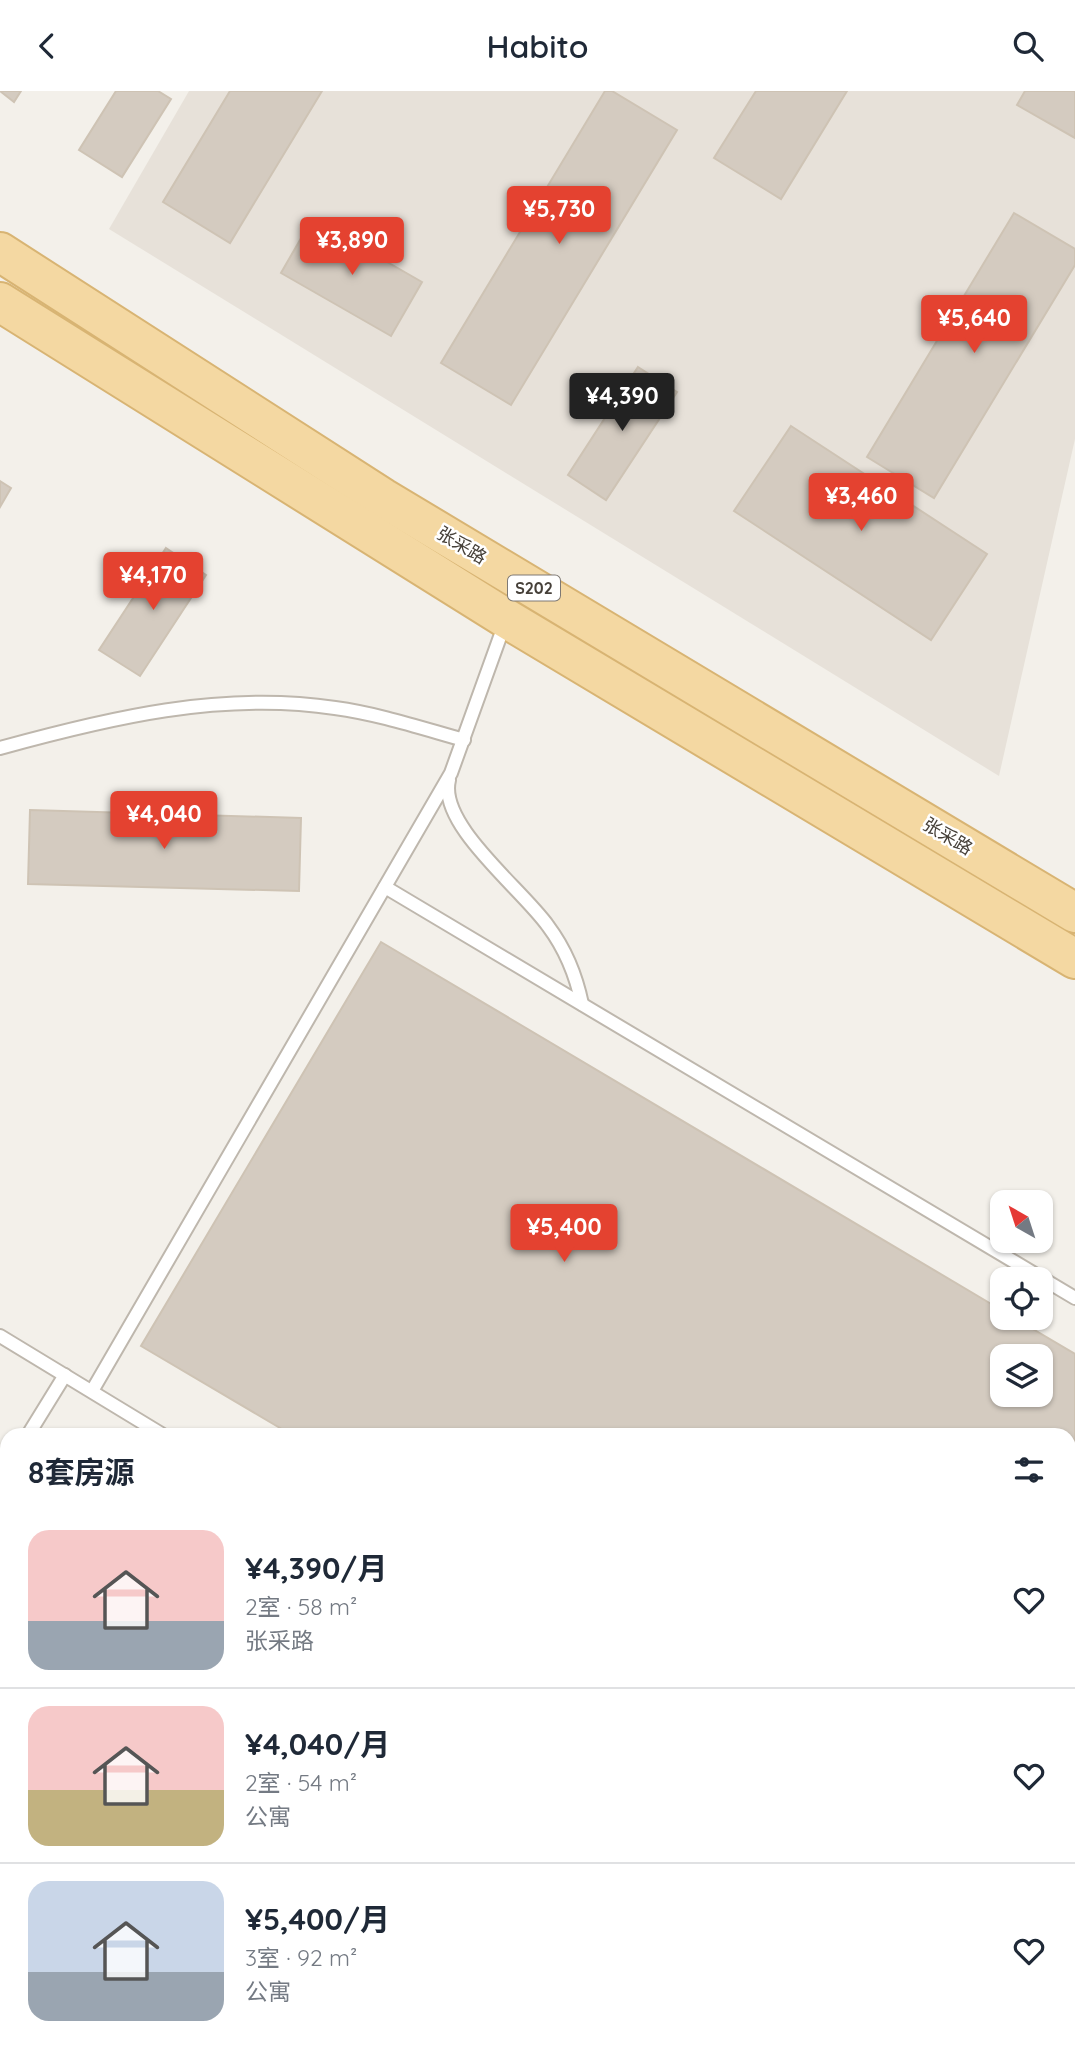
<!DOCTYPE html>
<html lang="zh">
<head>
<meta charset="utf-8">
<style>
	body { margin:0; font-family:Quicksand,"Noto Sans SC",sans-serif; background:#f6f6f7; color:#1f2937; height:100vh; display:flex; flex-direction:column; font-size:26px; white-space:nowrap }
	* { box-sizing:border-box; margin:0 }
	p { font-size:23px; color:#747a83 }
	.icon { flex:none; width:38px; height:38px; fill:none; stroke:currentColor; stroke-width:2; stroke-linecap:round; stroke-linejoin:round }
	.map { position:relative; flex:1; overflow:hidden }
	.drawer { position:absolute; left:0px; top:1337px; width:1076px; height:625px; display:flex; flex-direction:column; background:#fff; border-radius:21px 21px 0 0; box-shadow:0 2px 5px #0004 }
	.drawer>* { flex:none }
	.needle { width:46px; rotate:321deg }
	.fabs { position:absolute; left:990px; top:1099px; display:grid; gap:14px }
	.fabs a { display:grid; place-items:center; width:63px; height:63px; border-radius:14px; background:#fff; box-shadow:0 2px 5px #0004; font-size:35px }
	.price { position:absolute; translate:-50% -60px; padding:0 16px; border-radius:7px; background:#e44230; color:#fff; font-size:23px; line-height:46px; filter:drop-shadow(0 2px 4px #0008) }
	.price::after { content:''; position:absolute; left:50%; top:42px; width:21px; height:16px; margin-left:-10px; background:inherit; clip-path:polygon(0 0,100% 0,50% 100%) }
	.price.selected { background:#222; color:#fff }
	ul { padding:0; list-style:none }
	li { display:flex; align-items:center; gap:21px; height:175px; padding:0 28px }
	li+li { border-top:2px solid #e0e1e3 }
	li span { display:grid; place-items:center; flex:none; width:196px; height:140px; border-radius:21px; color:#555 }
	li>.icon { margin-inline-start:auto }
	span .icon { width:84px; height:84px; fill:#fffc; stroke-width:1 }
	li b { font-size:30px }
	h2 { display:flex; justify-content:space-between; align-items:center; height:84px; padding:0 28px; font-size:30px }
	header { display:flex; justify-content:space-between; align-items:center; height:91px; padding:0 28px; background:#fff; font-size:32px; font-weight:600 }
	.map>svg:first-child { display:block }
</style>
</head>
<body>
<header><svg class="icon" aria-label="back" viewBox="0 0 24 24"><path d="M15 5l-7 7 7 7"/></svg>Habito<svg class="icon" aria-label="search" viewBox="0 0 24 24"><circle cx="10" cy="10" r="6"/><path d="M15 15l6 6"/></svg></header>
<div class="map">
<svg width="1075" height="1961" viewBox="0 0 1075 1961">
	<rect width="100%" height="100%" fill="#f3f0ea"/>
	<polygon fill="#e7e1d9" points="189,0 1075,0 1075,348 999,685 109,138"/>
	<g fill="#d4cbc0" stroke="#cec3b4" stroke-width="2" fill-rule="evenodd">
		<polygon points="0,0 21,0 14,11"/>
		<polygon points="116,0 158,0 171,8 122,86 79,59"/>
		<polygon points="230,0 322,0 230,152 163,111"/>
		<polygon points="605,0 612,0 677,39 511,314 441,272"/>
		<polygon points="756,0 847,0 781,108 714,67"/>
		<polygon points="1025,0 1075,0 1075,47 1017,14"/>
		<polygon points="1014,122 1075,158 1075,174 934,407 867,366"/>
		<polygon points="312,128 422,191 391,245 281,182"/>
		<polygon points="638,276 677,301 606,409 568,384"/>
		<polygon points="791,335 987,463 931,549 734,420"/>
		<polygon points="0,390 11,397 0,416"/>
		<polygon points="166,457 206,484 140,585 99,559"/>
		<polygon points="30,719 301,727 299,800 28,793"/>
		<path d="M381,851L1003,1220V1227H1014L1075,1263V1499L1069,1509V1344H292L141,1255ZM1003,1265H1041V1304H1003Z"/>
		<polygon points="7,1419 7,1955 1008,1955 1018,1961 0,1961 0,1430"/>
		<polygon points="1069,1629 1075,1632 1075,1809 1069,1805"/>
	</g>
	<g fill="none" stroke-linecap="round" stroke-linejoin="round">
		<g stroke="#beb7ad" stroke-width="16">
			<g id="service">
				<path d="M0,657C109,627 221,600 335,617C379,623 421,637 464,649"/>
				<path d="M449,689C438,734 522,798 548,835C566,859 576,884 582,913"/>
				<polyline points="385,796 1075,1207"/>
				<polyline points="0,1245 163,1344"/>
				<polyline points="92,1300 451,682 505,532"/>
				<polyline points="28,1344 65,1284"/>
				<polyline points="0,1392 7,1380"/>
				<polyline points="1069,1892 1075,1896"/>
			</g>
		</g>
		<g stroke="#d8b473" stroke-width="42">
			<g id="primary">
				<polyline points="0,161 383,407 1075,822"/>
				<polyline points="0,211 507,528 1075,868"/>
			</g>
		</g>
		<use href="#service" stroke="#fff" stroke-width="12"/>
		<use href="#primary" stroke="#f4d8a2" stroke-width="38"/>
	</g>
	<g text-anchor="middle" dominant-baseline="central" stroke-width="5" stroke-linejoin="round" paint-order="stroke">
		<rect fill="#fff" stroke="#7e7974" stroke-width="2" x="508" y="484.5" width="52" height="25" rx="5"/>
		<g font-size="16" font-weight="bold" fill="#464039">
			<text x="534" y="497">S202</text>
		</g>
		<g font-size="18" fill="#464039" stroke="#fff">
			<text transform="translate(462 454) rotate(31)">张采路</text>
			<text transform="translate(948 745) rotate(31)">张采路</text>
		</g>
	</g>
</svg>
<div class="fabs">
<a><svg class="needle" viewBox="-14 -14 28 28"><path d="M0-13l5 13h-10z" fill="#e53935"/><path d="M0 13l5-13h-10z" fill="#747a83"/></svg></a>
<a><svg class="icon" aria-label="locate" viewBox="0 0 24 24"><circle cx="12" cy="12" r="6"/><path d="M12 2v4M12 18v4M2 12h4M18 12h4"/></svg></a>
<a><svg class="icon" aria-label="layers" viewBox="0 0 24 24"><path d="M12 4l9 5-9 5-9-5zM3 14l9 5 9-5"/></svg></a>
</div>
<b class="price" style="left:559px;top:155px">¥5,730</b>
<b class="price" style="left:352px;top:186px">¥3,890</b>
<b class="price" style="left:974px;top:264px">¥5,640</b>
<b class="price selected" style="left:622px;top:342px">¥4,390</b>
<b class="price" style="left:861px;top:442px">¥3,460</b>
<b class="price" style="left:153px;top:521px">¥4,170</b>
<b class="price" style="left:164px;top:760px">¥4,040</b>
<b class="price" style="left:564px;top:1173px">¥5,400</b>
<section class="drawer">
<h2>8套房源<svg class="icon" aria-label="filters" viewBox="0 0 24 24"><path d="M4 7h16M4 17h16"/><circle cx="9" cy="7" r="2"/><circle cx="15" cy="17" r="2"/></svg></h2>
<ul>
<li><span style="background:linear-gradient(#f6c9c9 65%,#9aa5b1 0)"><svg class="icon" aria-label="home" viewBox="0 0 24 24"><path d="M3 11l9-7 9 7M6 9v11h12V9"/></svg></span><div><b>¥4,390/月</b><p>2室 · 58 m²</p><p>张采路</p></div><svg class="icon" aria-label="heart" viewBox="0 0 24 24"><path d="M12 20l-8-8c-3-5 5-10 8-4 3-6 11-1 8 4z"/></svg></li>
<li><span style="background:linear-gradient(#f6c9c9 60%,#c2b280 0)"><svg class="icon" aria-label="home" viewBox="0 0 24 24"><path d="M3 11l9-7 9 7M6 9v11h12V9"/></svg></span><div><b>¥4,040/月</b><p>2室 · 54 m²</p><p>公寓</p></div><svg class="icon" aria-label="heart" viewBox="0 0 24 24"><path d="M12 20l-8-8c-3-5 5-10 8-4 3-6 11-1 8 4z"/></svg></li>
<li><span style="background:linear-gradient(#c9d6e8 65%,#9aa5b1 0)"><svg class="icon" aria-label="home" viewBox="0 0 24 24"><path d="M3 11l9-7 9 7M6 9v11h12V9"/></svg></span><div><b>¥5,400/月</b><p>3室 · 92 m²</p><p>公寓</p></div><svg class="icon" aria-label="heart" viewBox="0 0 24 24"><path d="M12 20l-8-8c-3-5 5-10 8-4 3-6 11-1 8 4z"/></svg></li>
</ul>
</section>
</div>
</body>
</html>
